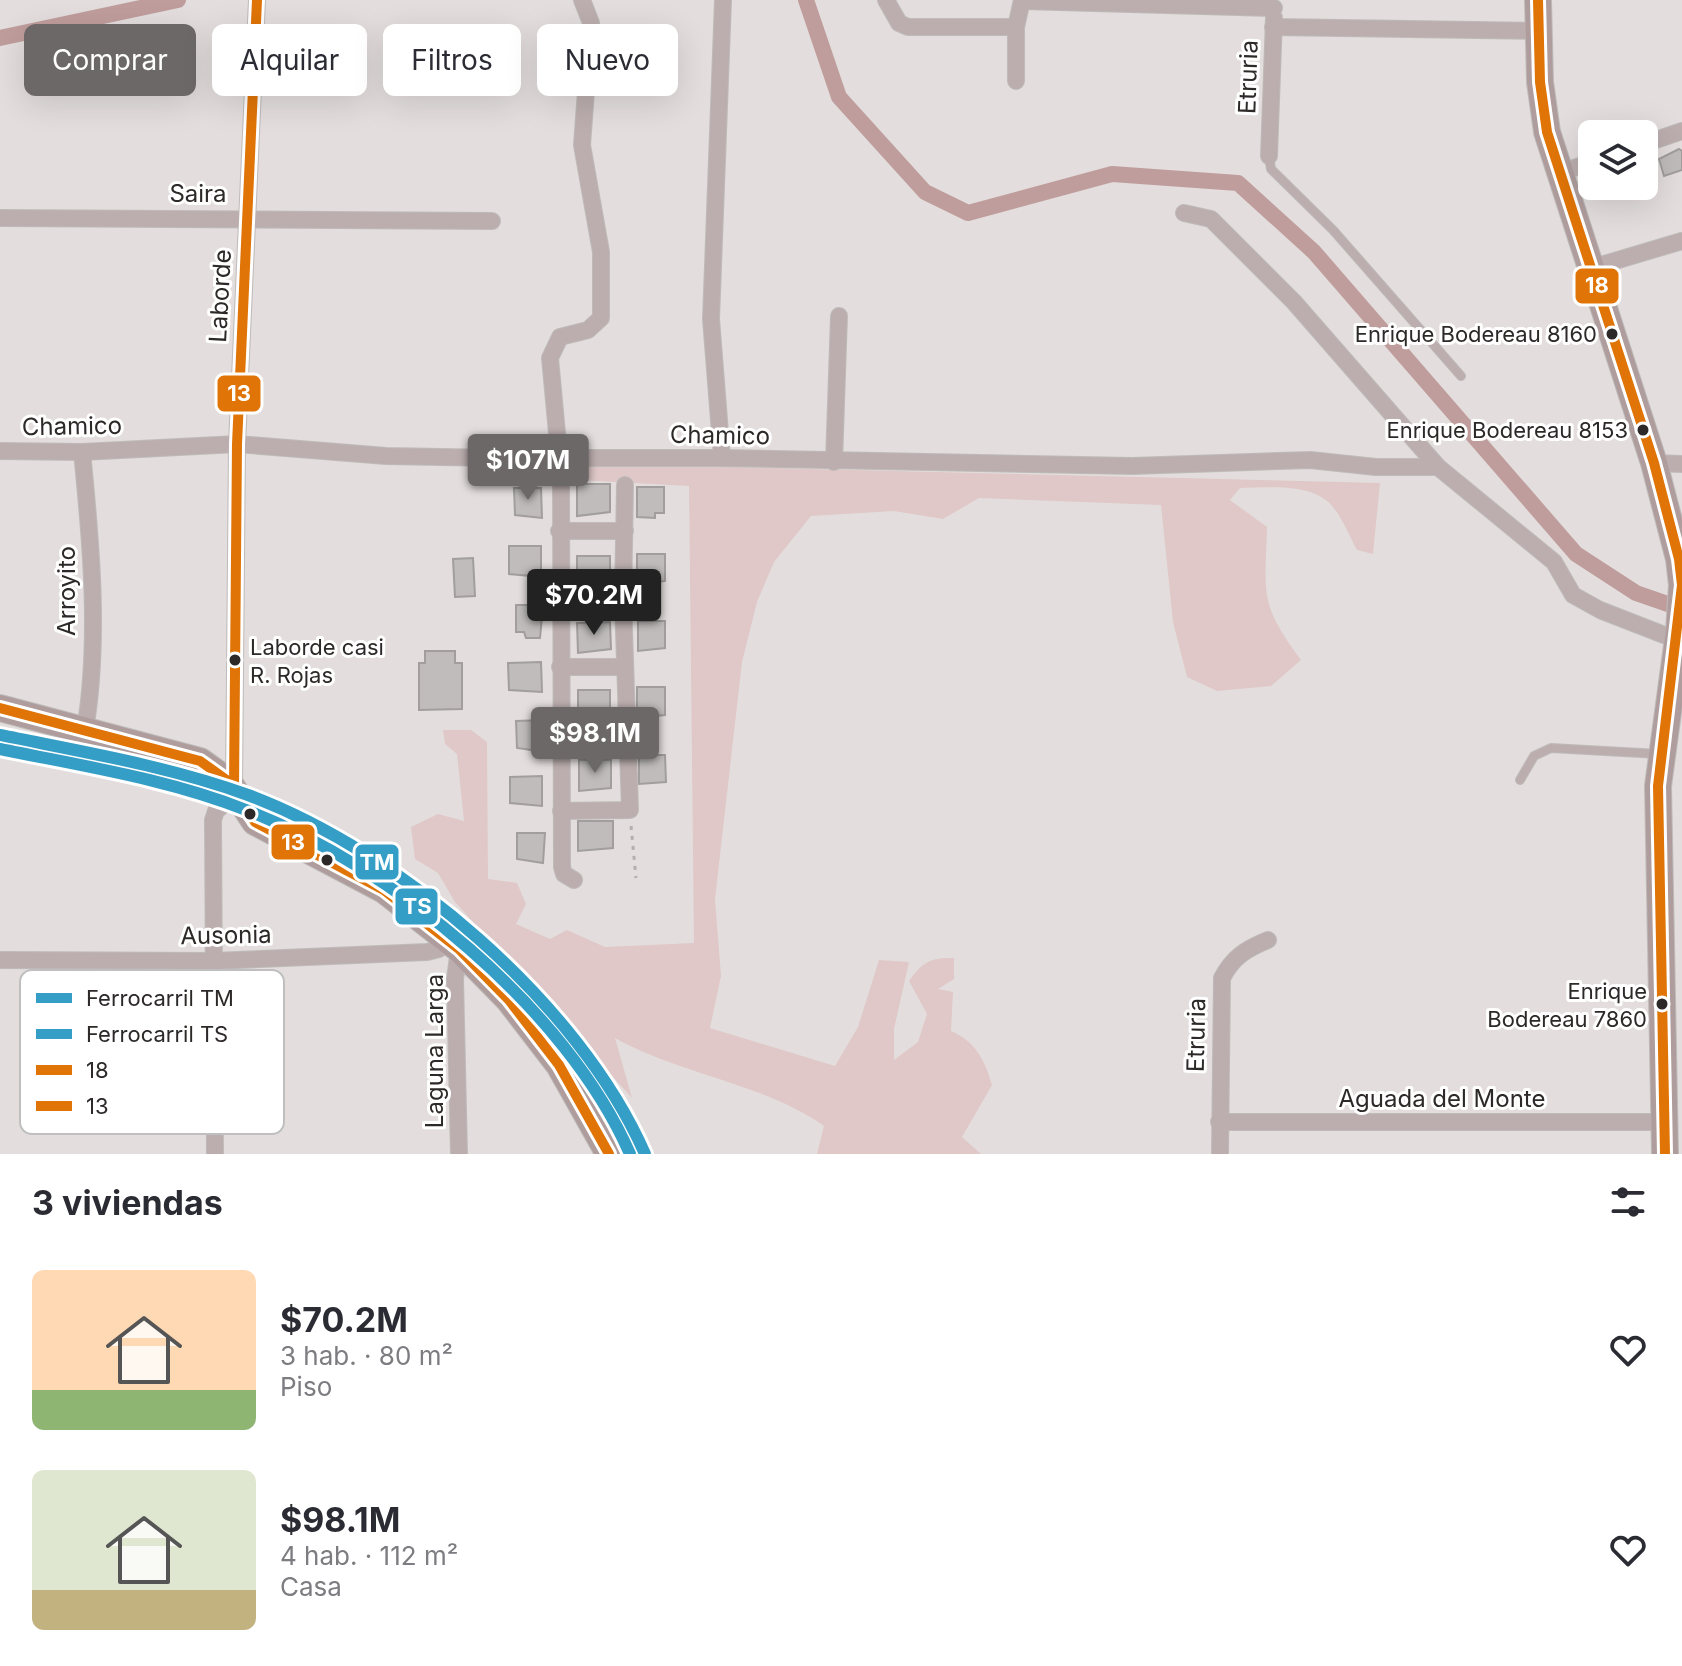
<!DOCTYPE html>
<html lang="es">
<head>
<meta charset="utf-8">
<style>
	body { margin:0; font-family:Inter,sans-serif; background:#f7f7f7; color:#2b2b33; height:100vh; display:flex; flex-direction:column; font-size:30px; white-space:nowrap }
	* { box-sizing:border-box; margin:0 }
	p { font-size:26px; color:#7c7c81 }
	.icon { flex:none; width:44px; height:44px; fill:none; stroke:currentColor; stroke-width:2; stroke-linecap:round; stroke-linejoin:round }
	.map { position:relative; height:1154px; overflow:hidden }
	.side { display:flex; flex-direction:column; background:#fff; flex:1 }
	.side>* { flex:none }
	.guide { position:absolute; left:24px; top:24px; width:800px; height:72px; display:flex; gap:16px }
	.buttons { position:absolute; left:1578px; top:120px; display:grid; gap:16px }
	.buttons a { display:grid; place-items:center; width:80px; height:80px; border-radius:12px; background:#fff; box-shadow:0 8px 32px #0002; font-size:40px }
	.price { position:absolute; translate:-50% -68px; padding:0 18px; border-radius:8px; background:#6d6868; color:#fff; font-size:26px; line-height:52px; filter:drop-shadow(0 2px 4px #0008) }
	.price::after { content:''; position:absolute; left:50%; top:48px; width:24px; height:18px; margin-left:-12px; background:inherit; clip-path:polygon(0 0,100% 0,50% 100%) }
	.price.selected { background:#222; color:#fff }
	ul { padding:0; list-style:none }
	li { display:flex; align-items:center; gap:24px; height:200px; padding:0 32px }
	li span { display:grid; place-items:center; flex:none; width:224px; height:160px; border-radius:12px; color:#555 }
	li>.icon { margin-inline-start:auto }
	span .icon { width:96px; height:96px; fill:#fffc; stroke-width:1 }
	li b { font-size:34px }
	h2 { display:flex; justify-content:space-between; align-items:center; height:96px; padding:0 32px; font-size:34px }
	.pill { padding:0 28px; border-radius:12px; background:#fff; box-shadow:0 8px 32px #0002; font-size:28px; line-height:72px }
	.pill.selected { background:#6d6868; color:#fff }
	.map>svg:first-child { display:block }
</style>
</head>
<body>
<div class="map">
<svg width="1682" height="1154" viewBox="0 0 1682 1154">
	<rect width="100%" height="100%" fill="#e3dedd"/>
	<path fill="#dfc8c7" d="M576,463L1380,483L1373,554L1357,550C1349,536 1340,511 1327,501C1305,483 1266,488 1240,488L1230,500L1267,527C1265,596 1259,603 1301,660L1271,686L1217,691L1187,677L1173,622L1161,505L979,498L943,519L894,511L811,516L774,562L757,602L742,662L715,899L721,976L710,1028L835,1066L858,1027L879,960L909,962L894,1029V1060L918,1042L927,1014L909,981C922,962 931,957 954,958V979L938,989L953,992L951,1031C975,1041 985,1060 992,1085L962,1137L981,1154H817L824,1126C763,1083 681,1075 615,1038L632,1098L455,902L438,873L415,859L411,827L438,814L464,821L457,754L445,744L443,730H471L487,742L488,879L517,883L526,904L516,924L550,939L567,930L605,947L694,943L689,486L578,480L570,474Z"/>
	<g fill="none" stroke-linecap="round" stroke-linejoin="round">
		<g stroke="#bf9d9c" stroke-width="16">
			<polyline points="806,0 839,97 925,192 968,213 1112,174 1238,183 1314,252 1576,554 1636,593 1682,609"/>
			<polyline points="0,38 178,0"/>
		</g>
	</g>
	<g fill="#c0bcbc" stroke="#a19e9d" stroke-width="2">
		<polygon points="1679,149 1682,151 1682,170 1664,176 1659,159"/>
		<polygon points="577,484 610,484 610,512 577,516"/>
		<polygon points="637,487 664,487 664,513 655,513 655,518 637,517"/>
		<polygon points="514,488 541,488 542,518 515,515"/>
		<polygon points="509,546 541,546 541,577 509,574"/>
		<polygon points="637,554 665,554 665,581 637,585"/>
		<polygon points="577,556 610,556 610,583 577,586"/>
		<polygon points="473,558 475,596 455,597 453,559"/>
		<polygon points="516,605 543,605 540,638 526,638 524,632 516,632"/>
		<polygon points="638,621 665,621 665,648 638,651"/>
		<polygon points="610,622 611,649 578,653 577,623"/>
		<polygon points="425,651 455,651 455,663 462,663 462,709 419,710 419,663 425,663"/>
		<polygon points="541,662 542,692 509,690 508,663"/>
		<polygon points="637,687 665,687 665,715 637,718"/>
		<polygon points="578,690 610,690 610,717 578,721"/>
		<polygon points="544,720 545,752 517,748 516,721"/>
		<polygon points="639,755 665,755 666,782 639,784"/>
		<polygon points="579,760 611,760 611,788 579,791"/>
		<polygon points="542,776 542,806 510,803 510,777"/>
		<polygon points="578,821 613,821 613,848 578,851"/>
		<polygon points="517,833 545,833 543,863 517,859"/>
	</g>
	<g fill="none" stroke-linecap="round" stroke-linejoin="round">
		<g stroke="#bebbba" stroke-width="10">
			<g id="lane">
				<polyline points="1269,156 1271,169 1333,230 1461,376"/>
				<polyline points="1520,780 1534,756 1551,748 1659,754"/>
			</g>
		</g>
		<g stroke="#bebbba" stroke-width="18">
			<g id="street">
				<polyline points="886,0 899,23 908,27 1016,27"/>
				<polyline points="1022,1 1274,8"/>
				<polyline points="1273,27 1537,31"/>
				<polyline points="1016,81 1016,27 1022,0"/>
				<polyline points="1644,144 1682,131"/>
				<polyline points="1269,156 1274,18"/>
				<polyline points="1559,173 1592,162"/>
				<polyline points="1184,213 1211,219 1294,302 1438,467 1554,562 1573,595 1600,610 1677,640"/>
				<polyline points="0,218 492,221"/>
				<polyline points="1591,268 1682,241"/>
				<polyline points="0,451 82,452 237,444 386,456 498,458 722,458 1132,466 1310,460 1376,467 1438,467"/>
				<path d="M82,452C91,542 100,640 85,730"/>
				<polyline points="722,458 711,319 723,0"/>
				<polyline points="834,462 839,316"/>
				<polyline points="1654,463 1682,464"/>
				<polyline points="559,531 625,531"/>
				<polyline points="560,601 623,601"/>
				<polyline points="560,667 625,667"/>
				<polyline points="561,736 626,736"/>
				<polyline points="234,787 237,444 257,0"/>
				<polyline points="561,811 630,810 623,601 625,485"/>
				<polyline points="574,880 564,874 562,867 561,476 550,358 560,337 588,330 601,318 601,252 582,145 591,23 582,0"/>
				<polyline points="0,960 212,961 427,952 439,949 447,939"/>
				<polyline points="1219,1122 1664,1122"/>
				<polyline points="215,1154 213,820 216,811 237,793"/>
				<polyline points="459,1154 455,979 459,949"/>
				<path d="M1220,1154L1222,978C1233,957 1246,949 1268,940"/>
			</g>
		</g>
		<g stroke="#bebbba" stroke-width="28">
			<g id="primary">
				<polyline points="1538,0 1540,82 1547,132 1654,463 1679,559 1682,585 1679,631 1658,786 1665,1154"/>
				<polyline points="0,708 200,761 228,781 255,822 384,890 459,949 509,1000 559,1065 609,1154"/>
			</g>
		</g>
		<polyline stroke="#b8aeae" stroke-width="3" stroke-dasharray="4 6" stroke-linecap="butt" points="631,826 636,878"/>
		<use href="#lane" stroke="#bcaeae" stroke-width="8"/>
		<use href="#street" stroke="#bcaeae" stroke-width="16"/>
		<use href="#primary" stroke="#af9d9d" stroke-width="26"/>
		<g stroke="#fff" stroke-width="16">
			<polyline id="bus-1" points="1538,0 1540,82 1547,132 1654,463 1679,559 1682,585 1658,786 1665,1154"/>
		</g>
		<g stroke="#fff" stroke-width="16">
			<g id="bus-2">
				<polyline points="0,708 200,761 228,781 255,822 384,890 459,949 509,1000 559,1065 609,1154"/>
				<polyline points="234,787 237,444 257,0"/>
			</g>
		</g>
		<use href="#bus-1" stroke="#e07406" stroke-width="10"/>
		<use href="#bus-2" stroke="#e07406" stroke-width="10"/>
		<g stroke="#fff" stroke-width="18">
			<path id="rail-1" d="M0,735C83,752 168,766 248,795C401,852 579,1003 645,1154"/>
		</g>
		<g stroke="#fff" stroke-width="18">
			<path id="rail-2" d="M0,749C82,766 168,779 246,810C392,866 567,1009 630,1154"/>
		</g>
		<use href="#rail-1" stroke="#359ec6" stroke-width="12"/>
		<use href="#rail-2" stroke="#359ec6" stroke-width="12"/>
	</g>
	<g fill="#2d2929" stroke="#fff" stroke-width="3">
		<circle cx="1612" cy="334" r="7"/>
		<circle cx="1643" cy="430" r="7"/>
		<circle cx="235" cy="660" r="7"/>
		<circle cx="250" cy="814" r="7"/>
		<circle cx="327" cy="860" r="7"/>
		<circle cx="1662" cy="1004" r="7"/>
	</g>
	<g text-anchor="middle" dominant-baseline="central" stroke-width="6" stroke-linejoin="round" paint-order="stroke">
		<g font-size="22" fill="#2d2929" stroke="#fff" text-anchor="end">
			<text x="1597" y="334">Enrique Bodereau 8160</text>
			<text x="1628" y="430">Enrique Bodereau 8153</text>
			<text x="250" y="647" text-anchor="start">Laborde casi<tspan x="250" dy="28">R. Rojas</tspan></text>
			<text x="1647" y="991">Enrique<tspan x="1647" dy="28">Bodereau 7860</tspan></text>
		</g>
		<g font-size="24" fill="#2d2929" stroke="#fff">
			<text transform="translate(1248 77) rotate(-88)">Etruria</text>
			<text x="198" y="193">Saira</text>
			<text transform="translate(220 296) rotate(-87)">Laborde</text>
			<text transform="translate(72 426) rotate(-1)">Chamico</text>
			<text transform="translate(720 435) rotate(1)">Chamico</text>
			<text transform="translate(66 591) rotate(-90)">Arroyito</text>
			<text transform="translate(226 935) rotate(-1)">Ausonia</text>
			<text transform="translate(1196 1035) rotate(-89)">Etruria</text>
			<text transform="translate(434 1051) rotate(-90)">Laguna Larga</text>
			<text x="1442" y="1098">Aguada del Monte</text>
		</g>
	</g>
	<rect x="20" y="970" width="264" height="164" rx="12" fill="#fff" stroke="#c0bfbf" stroke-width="2"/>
	<rect x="36" y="993" width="36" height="10" fill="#359ec6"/>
	<rect x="36" y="1029" width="36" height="10" fill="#359ec6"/>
	<rect x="36" y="1065" width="36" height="10" fill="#e07406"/>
	<rect x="36" y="1101" width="36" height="10" fill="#e07406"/>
	<g font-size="22" fill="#2d2929">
		<text x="86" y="1006">Ferrocarril TM</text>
		<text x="86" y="1042">Ferrocarril TS</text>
		<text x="86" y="1078">18</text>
		<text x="86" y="1114">13</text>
	</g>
	<g stroke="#fff" stroke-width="3">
		<rect x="1574" y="267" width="46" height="38" rx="8" fill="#e07406"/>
		<rect x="216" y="374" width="46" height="39" rx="8" fill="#e07406"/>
		<rect x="270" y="823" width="46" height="38" rx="8" fill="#e07406"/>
		<rect x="354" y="843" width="46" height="38" rx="8" fill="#359ec6"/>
		<rect x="394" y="887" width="45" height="39" rx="8" fill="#359ec6"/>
	</g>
	<g font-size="22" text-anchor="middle" font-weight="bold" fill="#fff">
		<text x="1597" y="293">18</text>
		<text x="239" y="401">13</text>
		<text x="293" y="850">13</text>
		<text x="377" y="870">TM</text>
		<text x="417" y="914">TS</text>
	</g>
</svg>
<div class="buttons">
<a><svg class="icon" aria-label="layers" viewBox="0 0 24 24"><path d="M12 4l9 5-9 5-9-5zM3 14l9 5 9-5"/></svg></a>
</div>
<b class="price" style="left:528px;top:502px">$107M</b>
<b class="price selected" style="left:594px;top:637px">$70.2M</b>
<b class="price" style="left:595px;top:775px">$98.1M</b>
<div class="guide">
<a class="pill selected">Comprar</a>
<a class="pill">Alquilar</a>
<a class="pill">Filtros</a>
<a class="pill">Nuevo</a>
</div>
</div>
<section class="side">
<h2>3 viviendas<svg class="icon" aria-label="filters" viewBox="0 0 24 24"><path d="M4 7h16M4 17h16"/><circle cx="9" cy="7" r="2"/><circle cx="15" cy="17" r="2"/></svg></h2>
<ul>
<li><span style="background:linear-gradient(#ffd9b3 75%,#8fb573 0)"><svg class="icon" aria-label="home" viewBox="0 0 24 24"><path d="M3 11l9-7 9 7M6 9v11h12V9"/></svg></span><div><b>$70.2M</b><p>3 hab. · 80 m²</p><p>Piso</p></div><svg class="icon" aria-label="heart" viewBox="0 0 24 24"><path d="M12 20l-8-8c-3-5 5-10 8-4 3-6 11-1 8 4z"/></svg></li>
<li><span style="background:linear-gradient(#dfe7d0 75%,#c2b280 0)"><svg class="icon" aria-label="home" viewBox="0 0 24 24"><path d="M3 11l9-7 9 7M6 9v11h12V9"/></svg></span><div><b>$98.1M</b><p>4 hab. · 112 m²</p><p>Casa</p></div><svg class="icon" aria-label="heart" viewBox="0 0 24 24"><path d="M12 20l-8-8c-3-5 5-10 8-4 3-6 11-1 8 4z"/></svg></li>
</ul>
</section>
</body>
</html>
